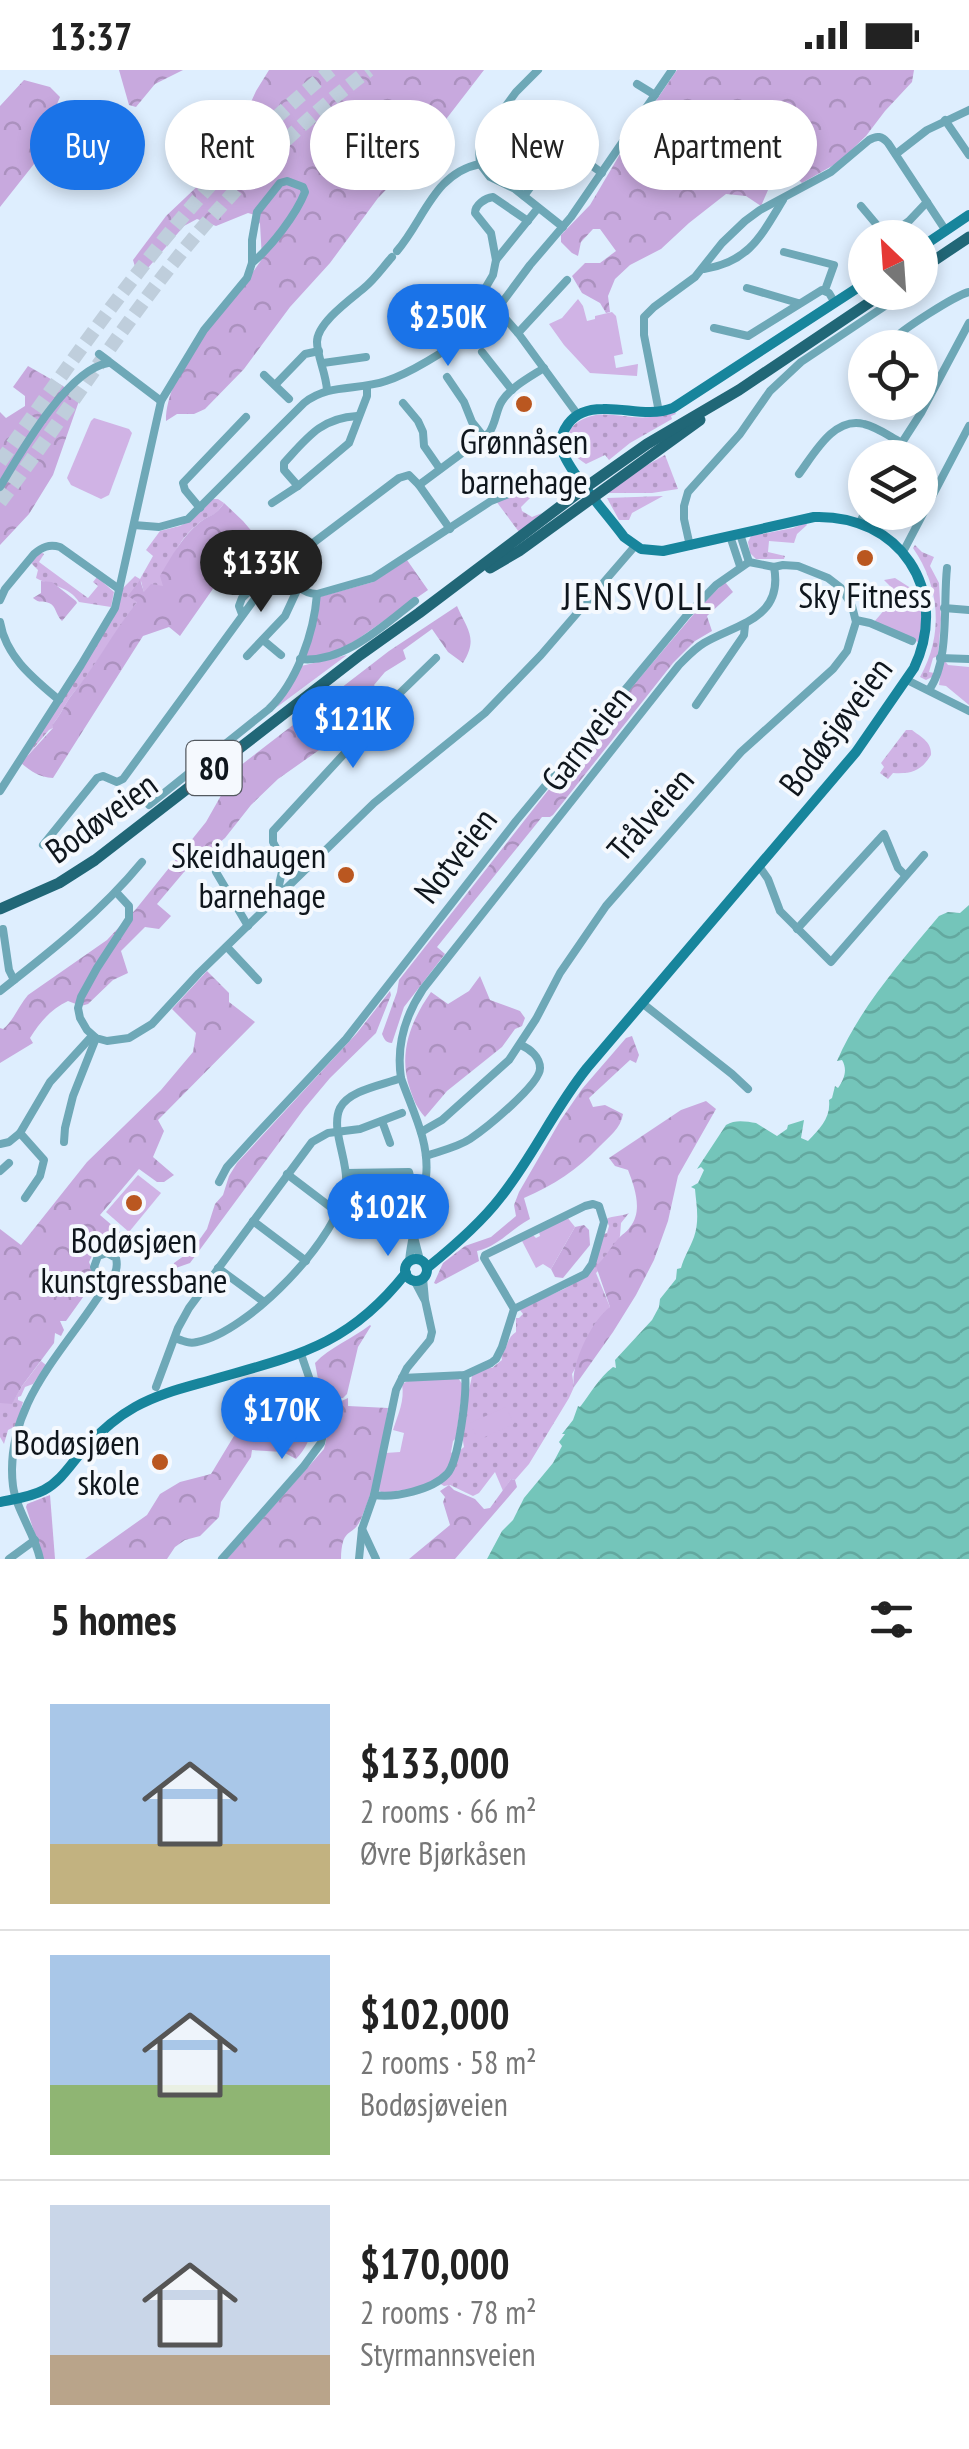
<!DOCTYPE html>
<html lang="en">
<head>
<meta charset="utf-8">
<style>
	body { margin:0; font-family:"PT Sans Narrow",sans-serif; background:#f6f6f6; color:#222; height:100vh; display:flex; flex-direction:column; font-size:38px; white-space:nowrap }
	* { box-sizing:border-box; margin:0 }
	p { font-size:32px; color:#767676 }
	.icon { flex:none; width:55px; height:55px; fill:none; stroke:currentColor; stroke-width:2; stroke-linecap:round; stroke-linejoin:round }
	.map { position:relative; height:1489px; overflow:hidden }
	.sheet { display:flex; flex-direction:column; background:#fff; flex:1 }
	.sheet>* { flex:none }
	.top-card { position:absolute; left:30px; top:30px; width:910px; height:90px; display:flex; gap:20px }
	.needle { width:65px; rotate:335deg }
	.buttons { position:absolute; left:848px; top:150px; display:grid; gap:20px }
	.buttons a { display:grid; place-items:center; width:90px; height:90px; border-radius:50%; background:#fff; box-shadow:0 5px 15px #0003; font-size:50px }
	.price { position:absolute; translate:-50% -85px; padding:0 22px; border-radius:35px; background:#1a73e8; color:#fff; font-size:32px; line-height:65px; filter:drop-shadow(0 2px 5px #0008) }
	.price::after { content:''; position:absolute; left:50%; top:60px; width:30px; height:22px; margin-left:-15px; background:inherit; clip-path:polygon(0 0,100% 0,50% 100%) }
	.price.current { background:#222; color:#fff }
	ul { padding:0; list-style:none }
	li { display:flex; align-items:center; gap:30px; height:250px; padding:0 50px }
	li+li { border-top:2px solid #e0e0e0 }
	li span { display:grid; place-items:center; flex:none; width:280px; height:200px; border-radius:0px; color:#555 }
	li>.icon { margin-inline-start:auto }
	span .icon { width:120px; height:120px; fill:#fffc; stroke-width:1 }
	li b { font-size:42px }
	h2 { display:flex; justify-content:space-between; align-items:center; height:120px; padding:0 50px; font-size:42px }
	.tag { padding:0 35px; border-radius:45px; background:#fff; box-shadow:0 5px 15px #0003; font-size:35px; line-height:90px }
	.tag.current { background:#1a73e8; color:#fff }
	.status { display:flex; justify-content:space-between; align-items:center; height:70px; padding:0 50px; background:#fff; direction:ltr }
	.status svg { height:28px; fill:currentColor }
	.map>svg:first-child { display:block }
</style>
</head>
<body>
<div class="status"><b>13:37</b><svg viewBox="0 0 49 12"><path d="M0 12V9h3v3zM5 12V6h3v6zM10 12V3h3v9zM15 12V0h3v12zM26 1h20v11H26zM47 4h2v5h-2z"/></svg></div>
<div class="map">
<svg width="969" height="1489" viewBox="0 0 969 1489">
	<defs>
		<pattern id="grass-dots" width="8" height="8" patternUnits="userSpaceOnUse" patternTransform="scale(2.5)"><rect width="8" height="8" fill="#d0b3e5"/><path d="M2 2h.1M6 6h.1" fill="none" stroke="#b199c4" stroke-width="1.8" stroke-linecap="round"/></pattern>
		<pattern id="forest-crowns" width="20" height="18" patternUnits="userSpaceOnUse" patternTransform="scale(2.5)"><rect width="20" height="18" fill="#c8a9de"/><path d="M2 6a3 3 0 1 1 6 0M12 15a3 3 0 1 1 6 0" fill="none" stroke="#ab91be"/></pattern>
		<pattern id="water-waves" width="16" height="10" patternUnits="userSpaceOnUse" patternTransform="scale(2.5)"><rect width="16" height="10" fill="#74c5ba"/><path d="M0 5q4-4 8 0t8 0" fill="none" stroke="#63a89f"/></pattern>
	</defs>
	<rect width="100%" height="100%" fill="#deeefe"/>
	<g fill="url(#grass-dots)">
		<path d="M674,341L676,344L671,346L672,349L630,373L609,390L605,385L586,394C570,383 563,377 571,358C595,334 621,350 650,347C658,346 666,343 674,341Z"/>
		<polygon points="665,385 678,419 652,423 608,423 609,420 640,399"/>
		<polygon points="531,423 533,425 521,437 522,441 532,447 542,443 519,462 496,431 500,429"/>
		<polygon points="663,426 632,443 629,450 619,450 607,428"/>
		<path d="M213,429H218L224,433C213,449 212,443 199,453C176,472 171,489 164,516L144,523L141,511L133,529L138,531C114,562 96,597 71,626C64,635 61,645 53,654V658L49,660L21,693L113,549L123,518L135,506L140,509L153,486L146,480L160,461L180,456L193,449Z"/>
		<polygon points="806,453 807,455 797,464 794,473 769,471 768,482 785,486 784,489 756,489 750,483 748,472 751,466 793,458"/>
		<path d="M915,475L922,482L934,487L930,496L939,513L941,549L938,586L933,588L929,602L934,603V606L926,610L920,607C944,565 940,517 913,478Z"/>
		<path d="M39,481L44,484L39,492L88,528L98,516L93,512L97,507L114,522L111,537L79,532C69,516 51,516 36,508L38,500L30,492Z"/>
		<path d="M906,660H912C921,667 932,672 931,685C921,701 912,704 893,703L888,709L880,703L884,697L881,693Z"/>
		<path d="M629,1143L621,1153L620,1166L610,1189L596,1203L610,1237L572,1304L574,1317L569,1328L529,1394L515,1410L511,1409L503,1421L495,1402L479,1423L473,1426L450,1415L444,1416L439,1413C450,1403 457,1397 458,1382L464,1377L463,1371L459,1368L472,1306L488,1297L492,1298L502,1290L501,1285C508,1279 506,1268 516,1262V1248H519L523,1244L519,1239L564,1219L586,1206L604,1164L607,1163L609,1156L606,1149C614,1145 621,1147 629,1143Z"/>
		<polygon points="41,1291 46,1295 33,1314 25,1317 21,1326 18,1327 18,1330 23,1332 16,1356 8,1360 4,1374 0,1367 0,1333 12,1333 22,1316"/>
	</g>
	<g fill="url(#forest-crowns)">
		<polygon points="119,0 183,0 155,14 136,37 129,35"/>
		<path d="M269,0H484L413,92L378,128L330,193L290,237L244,299L205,339L194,344H177L166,351C166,296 233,233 262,189L260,154L255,145L248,143L216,156L197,149L184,156L147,199L136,200L133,190L166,146L205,109L230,78L256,21Z"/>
		<polygon points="677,0 914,0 912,12 885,41 866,66 839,92 802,113 773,86 760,90 749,102 753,115 768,120 761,136 746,126 726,124 689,153 661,179 630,195 615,209 608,226 610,242 606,243 600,233 582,223 572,206 585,193 600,193 616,181 600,159 593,159 581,172 578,186 572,183 561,172 561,165 590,135 623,79"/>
		<polygon points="24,10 50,17 60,27 57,34 46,47 41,80 34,94 0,137 0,36"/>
		<polygon points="28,296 63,316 79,331 53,405 29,444 0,475 0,342 6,348 25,336 25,326 13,317"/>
		<path d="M224,433L243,451L261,472L257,481L217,513L180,566L169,557L143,566L53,708C39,707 32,702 21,693L53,658V654C61,645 64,635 71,626C95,597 113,562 137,532L128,526L140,510L144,522L151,514L163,516L160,506C171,487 182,467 199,453C210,444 215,447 224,433Z"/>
		<polygon points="407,490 428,520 355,571 324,587 304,586 319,527 373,512"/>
		<path d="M41,511L52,512L76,531L77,533L62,551C56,546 56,535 49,533C42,530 40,534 33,528L41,523Z"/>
		<path d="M725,512L733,522L707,546L712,561L695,571L673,593L553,745L550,747H542L437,877L445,884L404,937L392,973C386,973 384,969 382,964L397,922L399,910L594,662L704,532Z"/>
		<path d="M457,536C468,561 478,568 463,593L448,582L432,559L403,580L406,589L385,602L374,615L385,630L377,639L364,626L341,646L336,642L331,646L322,678L278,709L251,735L225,768L184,802L157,834L171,846L159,859L145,857L121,881L128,903L113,910L88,934L81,936L68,931C51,939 40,952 30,968L33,973L0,993V958L3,959C13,952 19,935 28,925L107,870L136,839L206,752L236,699L389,581Z"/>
		<polygon points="207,901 229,923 229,932 255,952 158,1050 164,1061 153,1087 174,1105 164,1112 157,1112 139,1099 100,1145 127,1168 117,1175 93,1184 89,1192 97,1213 95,1219 91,1216 66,1251 60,1251 64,1260 61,1266 55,1263 54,1273 22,1316 12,1334 0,1333 0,1159 21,1175 87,1092 161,1020 193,982 196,963 172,939"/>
		<path d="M480,906L490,930L520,941L525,948L522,956L515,959L502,977L447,1021L425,1047C417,1038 414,1031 410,1019C398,984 410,952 431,922L448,934L469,921Z"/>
		<polygon points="390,921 391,925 376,963 330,1008 304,1039 190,1193 173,1199 174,1193 192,1180 207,1159 215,1134 223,1125 229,1106 237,1093 357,963"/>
		<path d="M632,966L639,985L636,993L630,990L589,1028L593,1037L605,1035L623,1044C621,1058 609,1067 599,1077C577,1100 554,1115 524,1128L530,1149C511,1159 499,1176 477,1181L479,1191L436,1214L434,1213L443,1193L465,1176L491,1167L516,1146L514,1135L519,1122L560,1051L582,1019L626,968Z"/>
		<path d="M706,1031L716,1039L678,1106L668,1151L654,1190L636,1225L613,1262L574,1317C570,1295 592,1250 610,1237L596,1196C605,1188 610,1178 618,1169C621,1165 627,1162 630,1157C643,1141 635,1118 628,1100L615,1096L609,1088L681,1040Z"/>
		<polygon points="584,1155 589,1160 590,1175 563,1208 555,1207 551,1199 575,1157"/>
		<path d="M370,1255L371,1256L358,1277L347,1324L343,1328L337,1329L318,1309L315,1293C330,1277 352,1269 370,1255Z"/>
		<path d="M320,1315L337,1333L348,1328V1336L388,1338C383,1374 376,1415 361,1449C352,1469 342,1455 341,1489H227L324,1379C331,1355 325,1339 317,1317Z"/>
		<path d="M267,1330L278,1331L281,1347L310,1346C315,1362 307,1377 296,1389L283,1382L252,1380L251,1387L221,1432L219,1447L200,1466L185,1470L175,1477L167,1489H85L147,1445L160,1424L180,1412L211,1404L252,1336Z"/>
		<polygon points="511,1409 515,1410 517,1417 455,1489 409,1489 450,1455 443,1432 445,1427 440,1421 449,1415 454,1420 475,1429 484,1439 490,1438"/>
		<polygon points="50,1425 55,1489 43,1489 26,1437 27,1434"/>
	</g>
	<g fill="#d0b3e5">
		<polygon points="578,229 583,236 587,251 595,249 595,246 612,242 616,246 623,284 614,286 616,298 638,294 637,306 590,303 564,275 549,254 562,248"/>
		<polygon points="94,348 129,359 132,363 109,425 101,429 71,415 67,408 91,351"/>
		<polygon points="895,508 920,524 922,536 920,573 874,552 898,524 884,510"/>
		<polygon points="347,585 277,637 301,596"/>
		<polygon points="945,591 948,595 969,597 969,635 946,616 939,615 942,594"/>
		<polygon points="138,1105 161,1123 129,1162 106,1142"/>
		<polygon points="567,1147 575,1157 551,1199 543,1194 536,1198 522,1171 533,1165 536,1168 540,1166 539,1162"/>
		<path d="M458,1308L463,1315L456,1368L453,1371L451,1382L454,1386C444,1410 428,1413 406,1422L400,1420L385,1424L378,1420L385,1383L400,1382L404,1363L393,1360C398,1344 405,1331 402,1314L410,1310Z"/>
		<polygon points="506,1337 514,1354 478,1370 470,1353"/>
	</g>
	<path fill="url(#water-waves)" d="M969,835V1489H487L502,1461L513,1450L524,1428L553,1393L562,1376L559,1372L565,1364H562L573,1350L578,1336L580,1337C591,1323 598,1309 613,1297L616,1298L615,1290L652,1250L659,1237L660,1229L676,1209L677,1199L681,1198C684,1187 690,1178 694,1167C700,1150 696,1133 695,1119L691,1117L698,1113L704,1100L701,1097L697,1099L726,1055C736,1049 747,1052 756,1053L777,1066L787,1059L788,1055L804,1050L801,1068L808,1071C820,1058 831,1048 829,1030L832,1028L835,1016L838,1018C844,1009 848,1000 842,990L837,991C860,938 898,895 939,846L948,842L960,843Z"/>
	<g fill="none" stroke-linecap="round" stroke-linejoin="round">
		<g stroke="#bfcedc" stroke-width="14" stroke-dasharray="14 7" stroke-linecap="butt">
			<path d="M0,392C101,251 194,110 331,0"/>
			<path d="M0,432C60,353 113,269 174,192C231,120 296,55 369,0"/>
		</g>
		<g stroke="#6ea8b7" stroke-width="8">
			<polyline points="538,0 516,22 484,66 479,80 480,94 490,107 515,119 563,157"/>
			<polyline points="637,14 655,25"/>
			<polyline points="945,50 969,85"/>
			<polyline points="896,84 927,60 969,40"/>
			<polyline points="524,126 557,81 566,77 602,103"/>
			<polyline points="861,136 887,167 909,151 927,132"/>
			<path d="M397,181C424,150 434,103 480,94"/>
			<polyline points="784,182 834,195 825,220"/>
			<path d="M496,190L491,163L475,143C475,135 485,128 493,127L528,151"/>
			<path d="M704,199C749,192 761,166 783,130"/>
			<polyline points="747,218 798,233"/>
			<polyline points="477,226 497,239 518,263 578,345"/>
			<path d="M451,237C430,226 412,229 406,255L411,259H416L451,237L483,222L493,205L496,190L538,138"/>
			<polyline points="714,258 748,266 822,220 829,223 835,233"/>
			<polyline points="518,263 567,210"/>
			<path d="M890,278C891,275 891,272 893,270C901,260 956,225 969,222"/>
			<polyline points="482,282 512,320"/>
			<polyline points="99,284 161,331"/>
			<polyline points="323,293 366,287"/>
			<polyline points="264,305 289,329"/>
			<polyline points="447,307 464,332 472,352 484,367"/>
			<polyline points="275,315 305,284 319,281"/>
			<path d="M327,320C326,303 317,286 317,272C317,253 351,229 364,218C375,209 383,197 392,187"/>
			<polyline points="403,333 418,351 423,362 424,376 440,399"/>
			<path d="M659,342L644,265V247L654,237L695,207L722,173L745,151L760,140L831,102L869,70C877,65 882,66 888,73L946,161"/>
			<polyline points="892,388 921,343 969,253"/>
			<path d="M799,404C814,384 834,346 864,354C877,357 889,366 900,372"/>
			<polyline points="419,415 450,459"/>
			<path d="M298,416L284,400V393C307,368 321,348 357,346"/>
			<path d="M0,417C21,382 67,300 108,293"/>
			<polyline points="272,433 298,416 349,373 367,326 367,316"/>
			<polyline points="200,438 185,420 183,413 246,347"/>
			<polyline points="860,452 865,442"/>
			<path d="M134,455L159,457L188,449L304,333C329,313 357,321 386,311C414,302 457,273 482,255L492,246L530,195L571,147L672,0"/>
			<polyline points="740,464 749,492"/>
			<polyline points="730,466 740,496"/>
			<polyline points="690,476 684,449 684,436 688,422 740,364 770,321 801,292 903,224"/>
			<polyline points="903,482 969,356"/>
			<polyline points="317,524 373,508 491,431 511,423"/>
			<path d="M0,530L5,519L34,484C42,477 49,474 60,477L119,519"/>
			<polyline points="944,538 969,540"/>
			<polyline points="242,544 239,536 242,528 274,498"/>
			<polyline points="856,550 870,553 912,571"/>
			<path d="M0,552C6,587 33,608 59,630"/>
			<polyline points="263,570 281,585"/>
			<polyline points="247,586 285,546 298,518"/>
			<polyline points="940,588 969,589"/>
			<path d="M300,589C343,594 383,556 415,531"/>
			<polyline points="907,610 969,641"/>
			<path d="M929,620C950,591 943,533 947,498"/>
			<polyline points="696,635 744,565 745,555"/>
			<path d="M0,721L81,595L115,538L161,331L204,260L247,208L252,193V170L257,142L280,113L287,111L303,117L305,122C296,145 271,177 252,193"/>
			<path d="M149,735L269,639C297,612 314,563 317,524C300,523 293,512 284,499"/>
			<path d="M43,775L97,708L103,706L117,712L123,709L256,527L313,473L399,408L409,405L419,415L489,363C496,353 496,340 502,331C511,317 530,307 544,298"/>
			<polyline points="759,796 768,809 780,841 831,892 924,785"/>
			<polyline points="216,802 248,856"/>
			<polyline points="116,822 129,836 129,849 97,898 81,927 78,938 80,948 87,960 96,968 107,971 129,968 152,954 199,903 374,733 485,643 541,585 635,476"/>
			<polyline points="282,822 279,815 284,793 273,772 273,761 401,622 436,588"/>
			<polyline points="3,859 9,900 14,910"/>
			<polyline points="797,859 884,764 898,798 905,805"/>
			<polyline points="227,877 258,910"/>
			<path d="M0,921C50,882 101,842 142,792"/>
			<polyline points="642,933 732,1004 748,1019"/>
			<polyline points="382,1051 390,1073"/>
			<polyline points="421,1062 442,1050 509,990 536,949 560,903 606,836 741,682 833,599 847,581 856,552 852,536 841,518 828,508 798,496 783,495 774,497"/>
			<polyline points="20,1063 50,1012 92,966"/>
			<polyline points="64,1072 65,1058 73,1026 96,968"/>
			<polyline points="0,1074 9,1072 20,1063 44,1090 40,1106 25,1128"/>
			<path d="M426,1086C440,1081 458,1077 470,1069C485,1059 541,1014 540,998C540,987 530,979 521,975"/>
			<polyline points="0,1101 9,1093"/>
			<polyline points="346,1103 409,1102 411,1110"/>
			<polyline points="287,1104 337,1142"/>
			<polyline points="219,1112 227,1097 257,1064 346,969 516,751 687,545 716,515 749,492"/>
			<polyline points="341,1134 397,1160"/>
			<polyline points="253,1151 306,1191"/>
			<polyline points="382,1154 388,1129"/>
			<polyline points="414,1167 420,1190"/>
			<path d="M409,1192C411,1163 422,1136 426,1107C430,1072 412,1040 401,1008C396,975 405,946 423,919L679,595C687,587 694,579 704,573C736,554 784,549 774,497L749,492"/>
			<polyline points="218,1198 264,1232"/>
			<polyline points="414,1210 424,1229"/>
			<path d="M175,1268C183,1271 189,1274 197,1272C248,1263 341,1166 346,1115C349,1092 330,1059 340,1038C349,1020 383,1015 401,1008"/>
			<polyline points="402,1308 465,1305 491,1293 496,1289 502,1277 514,1239 585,1204 592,1194 604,1152 599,1136 593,1134 585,1136 485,1185 484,1188 514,1239"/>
			<polyline points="156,1317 178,1258 189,1238 312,1072 328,1063 360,1059 402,1043"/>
			<path d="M374,1425C395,1428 432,1420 447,1404C459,1392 467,1322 465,1305"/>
			<polyline points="362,1459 376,1489"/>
			<polyline points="9,1489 35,1470"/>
			<path d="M40,1489C35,1464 16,1440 13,1416C3,1334 67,1279 106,1215L94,1197L98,1186L107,1183L116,1188C119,1201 113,1207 106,1215"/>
			<polyline points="222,1489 304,1396 321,1373 324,1360 322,1345 301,1284"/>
			<polyline points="359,1489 362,1459 374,1425 396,1320 407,1298 430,1270 432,1262 425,1230 423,1208"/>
		</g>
		<g stroke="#17859c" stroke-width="10">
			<polyline points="920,178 969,145"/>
			<circle cx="416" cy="1200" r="11"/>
			<path d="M427,1198C453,1177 480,1154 500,1128C533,1087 554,1039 587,998L856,682L914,598C951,520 899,444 814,447L663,481L641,479L624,467C610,447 564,397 561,376C560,368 563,361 568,354C576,343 589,339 603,339C627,338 649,347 673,338L865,213"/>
			<path d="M0,1432C15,1429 31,1427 44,1420C63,1410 73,1390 87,1376C101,1361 117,1347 135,1337C158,1324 183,1318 208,1311C294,1286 347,1278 406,1203"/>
		</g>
		<g stroke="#216777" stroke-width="11">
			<polyline points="920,200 969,167"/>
			<polyline points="490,498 519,481 700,350"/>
			<polyline points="0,839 59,813 95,790 360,585 419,543 586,417 647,374 739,320 885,222"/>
		</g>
	</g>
	<g fill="#ba5720" stroke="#f5f9fe" stroke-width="4">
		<circle cx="524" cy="334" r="10"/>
		<circle cx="865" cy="488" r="10"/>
		<circle cx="346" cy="805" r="10"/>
		<circle cx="134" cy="1133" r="10"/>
		<circle cx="160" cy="1392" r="10"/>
	</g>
	<g text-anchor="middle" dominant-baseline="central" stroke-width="8" stroke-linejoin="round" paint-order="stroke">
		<rect fill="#f5f9fe" stroke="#545a60" stroke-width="2.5" x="186.5" y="671" width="55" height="54" rx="8"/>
		<g font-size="32" font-weight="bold" fill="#0f161d">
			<text x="214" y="698">80</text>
		</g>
		<g font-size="35" fill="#0f161d" stroke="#f5f9fe">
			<text x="524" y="371">Grønnåsen<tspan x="524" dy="40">barnehage</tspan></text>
			<text x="865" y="525">Sky Fitness</text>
			<text x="326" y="785" text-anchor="end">Skeidhaugen<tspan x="326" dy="40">barnehage</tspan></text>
			<text x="134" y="1170">Bodøsjøen<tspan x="134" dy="40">kunstgressbane</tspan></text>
			<text x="140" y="1372" text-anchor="end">Bodøsjøen<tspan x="140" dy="40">skole</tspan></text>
		</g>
		<g font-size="35" fill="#0f161d" stroke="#f5f9fe">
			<text transform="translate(835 656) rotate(-53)">Bodøsjøveien</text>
			<text transform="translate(586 668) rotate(-52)">Garnveien</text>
			<text transform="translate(650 744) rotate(-49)">Trålveien</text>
			<text transform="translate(101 747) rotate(-36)">Bodøveien</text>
			<text transform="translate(455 785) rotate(-52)">Notveien</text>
		</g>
		<g font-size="38" letter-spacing="2.5" fill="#0f161d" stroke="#f5f9fe">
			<text x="638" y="525">JENSVOLL</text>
		</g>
	</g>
</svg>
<div class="buttons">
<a><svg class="needle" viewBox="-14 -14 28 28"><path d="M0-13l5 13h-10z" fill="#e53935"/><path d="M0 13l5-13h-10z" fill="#767676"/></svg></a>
<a><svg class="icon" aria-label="locate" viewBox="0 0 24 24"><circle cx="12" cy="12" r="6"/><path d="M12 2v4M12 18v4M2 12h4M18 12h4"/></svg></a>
<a><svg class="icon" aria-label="layers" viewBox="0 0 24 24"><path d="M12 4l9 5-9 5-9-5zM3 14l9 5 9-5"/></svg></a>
</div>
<b class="price" style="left:448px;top:299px">$250K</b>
<b class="price current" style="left:261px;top:545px">$133K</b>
<b class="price" style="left:353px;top:701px">$121K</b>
<b class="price" style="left:388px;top:1189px">$102K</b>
<b class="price" style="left:282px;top:1392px">$170K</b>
<div class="top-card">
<a class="tag current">Buy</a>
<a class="tag">Rent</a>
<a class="tag">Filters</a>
<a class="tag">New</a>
<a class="tag">Apartment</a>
</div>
</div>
<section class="sheet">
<h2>5 homes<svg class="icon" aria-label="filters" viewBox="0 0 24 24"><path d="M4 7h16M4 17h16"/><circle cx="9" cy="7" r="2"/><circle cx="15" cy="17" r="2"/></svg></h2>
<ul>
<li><span style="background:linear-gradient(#a9c7e8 70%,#c2b280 0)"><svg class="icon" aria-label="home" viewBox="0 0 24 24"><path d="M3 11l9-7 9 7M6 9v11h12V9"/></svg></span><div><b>$133,000</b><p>2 rooms · 66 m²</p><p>Øvre Bjørkåsen</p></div></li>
<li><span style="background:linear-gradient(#a9c7e8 65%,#8fb573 0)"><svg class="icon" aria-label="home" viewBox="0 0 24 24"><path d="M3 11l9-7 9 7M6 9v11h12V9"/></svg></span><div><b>$102,000</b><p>2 rooms · 58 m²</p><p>Bodøsjøveien</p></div></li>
<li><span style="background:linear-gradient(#c9d6e8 75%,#b9a48a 0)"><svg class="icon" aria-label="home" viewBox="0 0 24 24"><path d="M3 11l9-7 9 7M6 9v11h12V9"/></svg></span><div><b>$170,000</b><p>2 rooms · 78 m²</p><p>Styrmannsveien</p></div></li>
</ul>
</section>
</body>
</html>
